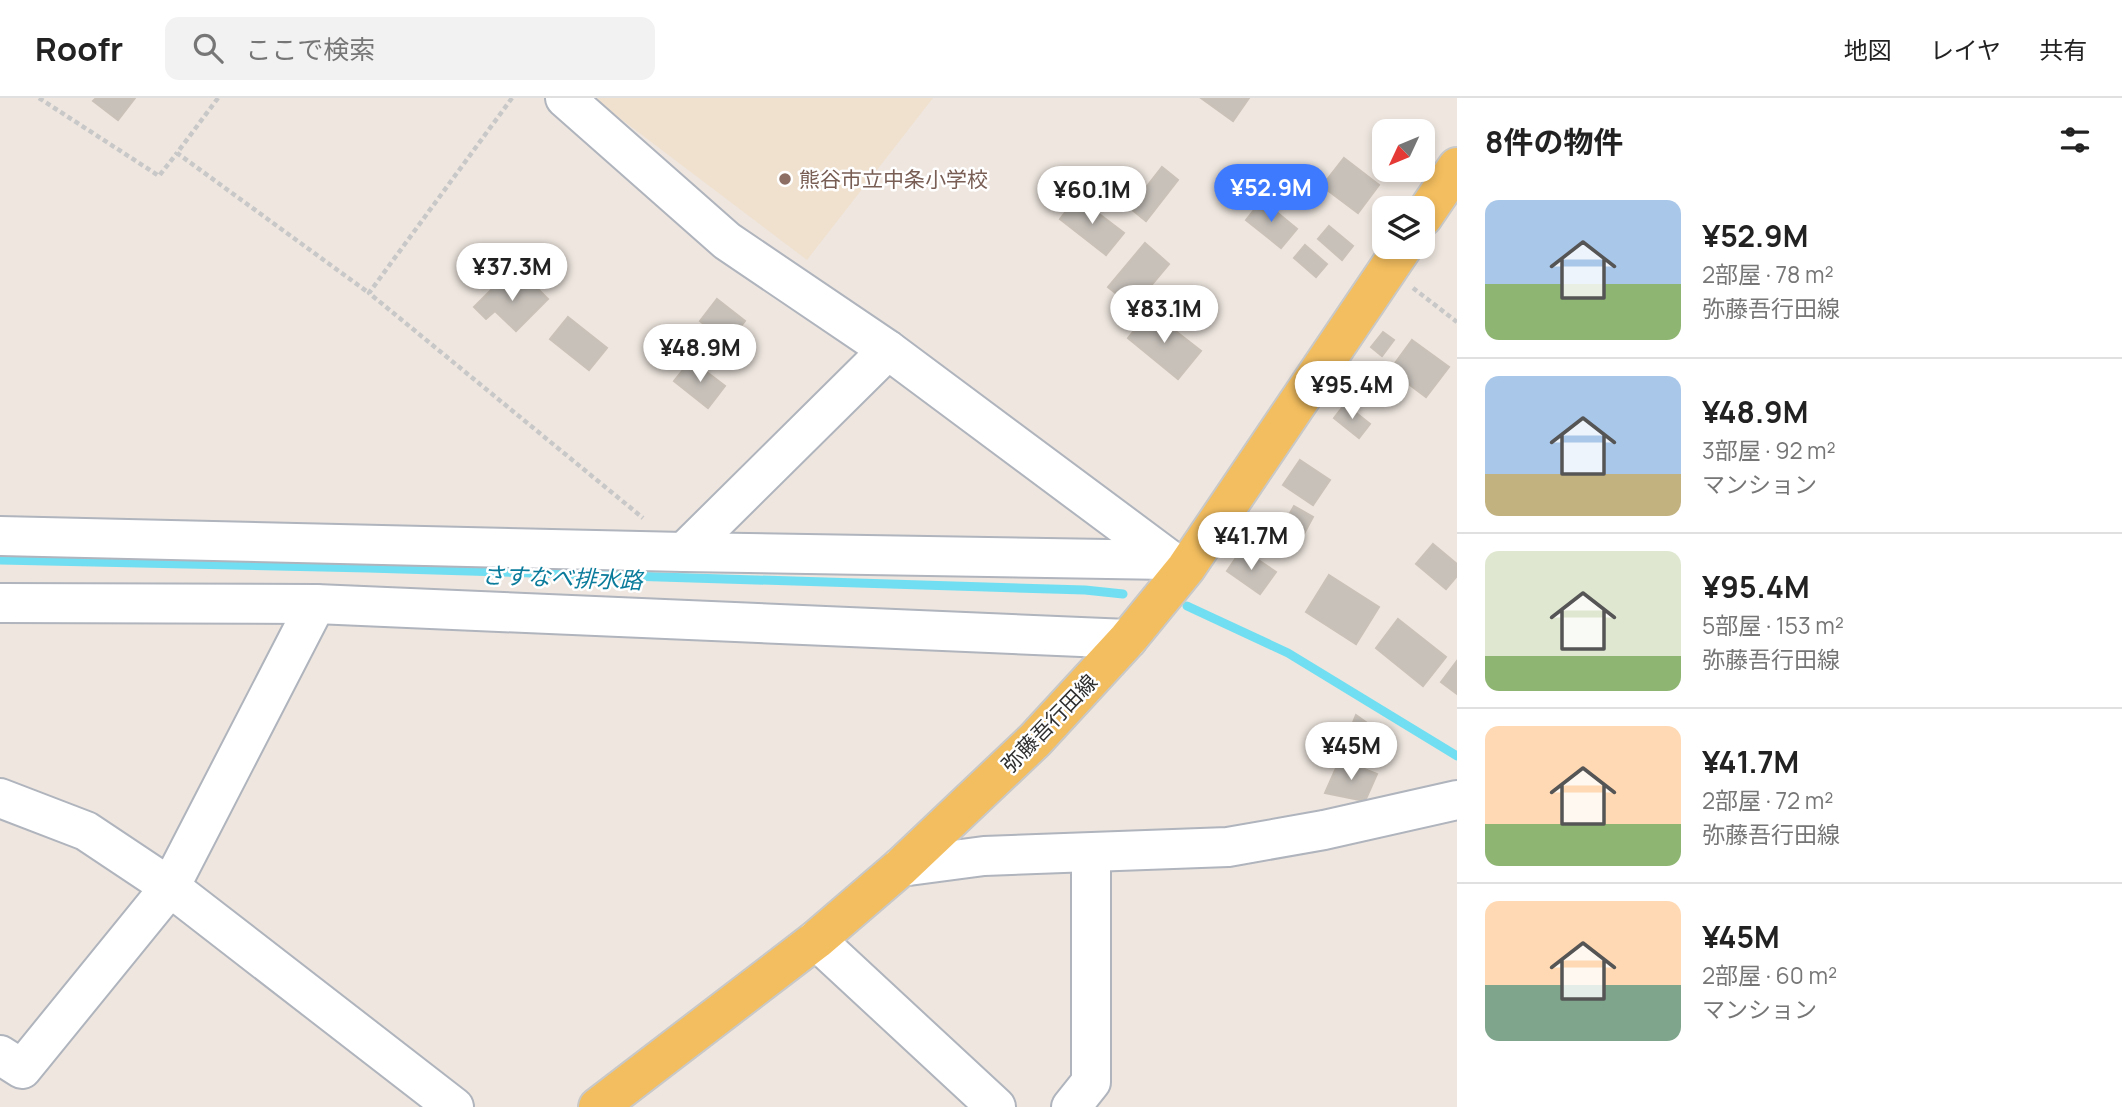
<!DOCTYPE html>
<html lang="ja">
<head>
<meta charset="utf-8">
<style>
	body { margin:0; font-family:Manrope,"Noto Sans JP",sans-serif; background:#f2f2f2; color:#222; height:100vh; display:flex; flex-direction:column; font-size:26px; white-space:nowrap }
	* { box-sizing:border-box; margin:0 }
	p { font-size:23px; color:#767676 }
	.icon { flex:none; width:38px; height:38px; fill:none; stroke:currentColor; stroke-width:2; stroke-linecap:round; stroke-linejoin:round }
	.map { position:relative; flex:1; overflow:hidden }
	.drawer { display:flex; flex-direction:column; background:#fff; width:665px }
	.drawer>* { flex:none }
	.needle { width:46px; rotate:226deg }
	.fabs { position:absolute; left:1372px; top:21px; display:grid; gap:14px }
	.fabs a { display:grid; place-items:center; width:63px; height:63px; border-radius:14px; background:#fff; box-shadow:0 4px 10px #0003; font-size:35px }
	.price { position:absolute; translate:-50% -60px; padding:0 16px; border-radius:24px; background:#fff; color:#222; font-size:23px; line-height:46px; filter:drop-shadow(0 2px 4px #0008) }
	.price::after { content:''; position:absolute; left:50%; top:42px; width:21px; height:16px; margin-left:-10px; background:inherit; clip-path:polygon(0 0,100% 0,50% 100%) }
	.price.on { background:#3e7afd; color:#fff }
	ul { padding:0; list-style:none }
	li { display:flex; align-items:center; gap:21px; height:175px; padding:0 28px }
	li+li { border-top:2px solid #e0e0e0 }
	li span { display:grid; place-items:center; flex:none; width:196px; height:140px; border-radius:14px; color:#555 }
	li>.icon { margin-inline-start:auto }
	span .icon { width:84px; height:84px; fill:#fffc; stroke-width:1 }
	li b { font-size:30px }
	h2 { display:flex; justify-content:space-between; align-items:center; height:84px; padding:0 28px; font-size:30px }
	header { display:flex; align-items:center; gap:42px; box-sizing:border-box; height:98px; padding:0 35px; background:#fff; border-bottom:2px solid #e0e0e0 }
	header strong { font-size:33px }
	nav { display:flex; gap:38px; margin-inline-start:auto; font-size:24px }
	.search { width:490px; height:63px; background:#f2f2f2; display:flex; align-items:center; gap:18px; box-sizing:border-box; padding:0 24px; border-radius:14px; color:#767676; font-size:26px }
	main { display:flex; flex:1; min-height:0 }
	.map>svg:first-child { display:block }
</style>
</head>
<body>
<header>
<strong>Roofr</strong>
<div class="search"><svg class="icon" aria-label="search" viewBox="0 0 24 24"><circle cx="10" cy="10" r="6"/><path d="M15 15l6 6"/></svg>ここで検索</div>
<nav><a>地図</a><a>レイヤ</a><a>共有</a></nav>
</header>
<main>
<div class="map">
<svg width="1457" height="1009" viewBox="0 0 1457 1009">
	<rect width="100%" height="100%" fill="#eee6df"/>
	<polygon fill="#f0e1cf" points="593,0 933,0 807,162"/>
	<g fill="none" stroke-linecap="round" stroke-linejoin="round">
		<g stroke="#71dff1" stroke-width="9">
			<polyline points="0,462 368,470 1085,492 1123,496"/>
			<polyline points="1187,508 1288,555 1457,658"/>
		</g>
	</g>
	<g fill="#c7c1ba" stroke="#cac2b8" stroke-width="2">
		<polygon points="96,0 135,0 118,22 93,3"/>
		<polygon points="1201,0 1249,0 1233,23"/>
		<polygon points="1344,60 1379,87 1358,115 1322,88"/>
		<polygon points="1162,69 1178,82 1146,123 1130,110"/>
		<polygon points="1077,99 1124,135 1106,157 1060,121"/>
		<polygon points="1262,102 1297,131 1281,150 1246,122"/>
		<polygon points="1329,128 1353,148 1342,162 1318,141"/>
		<polygon points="1145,145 1169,166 1133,209 1108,189"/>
		<polygon points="1305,147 1327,166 1316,179 1294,160"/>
		<polygon points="527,180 548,201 516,233 495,213 486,221 474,209 501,182 513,194"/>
		<polygon points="717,201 745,223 728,245 700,223"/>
		<polygon points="1150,213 1201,253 1178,281 1128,240"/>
		<polygon points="568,219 607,250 589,272 550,241"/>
		<polygon points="1383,234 1394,242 1382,258 1371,249"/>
		<polygon points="1412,242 1449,269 1426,299 1390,272"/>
		<polygon points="691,262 725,288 708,310 674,283"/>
		<polygon points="1345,306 1370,326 1359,340 1334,320"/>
		<polygon points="1300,362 1330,382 1313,407 1283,387"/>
		<polygon points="1294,408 1313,419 1297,449 1277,438"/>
		<polygon points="1433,446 1457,466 1457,478 1446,491 1416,466"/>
		<polygon points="1242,451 1276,474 1260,496 1227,473"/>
		<polygon points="1329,477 1379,509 1356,546 1306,514"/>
		<polygon points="1398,521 1446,559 1423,588 1376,550"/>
		<polygon points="1457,563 1457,596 1441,584"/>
		<polygon points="1356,617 1387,639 1379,657 1345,644"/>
		<polygon points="1340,661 1377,676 1365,703 1325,695"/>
	</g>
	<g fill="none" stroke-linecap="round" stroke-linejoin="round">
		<g stroke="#afb4bd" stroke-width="42">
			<g id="minor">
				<polyline points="565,0 727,143 888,252 1174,465"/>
				<polyline points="0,438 684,454 1169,462"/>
				<polyline points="684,454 888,252"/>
				<polyline points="0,505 316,506 1128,541"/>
				<polyline points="0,700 86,733 170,789 454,1009"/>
				<polyline points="901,769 984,758 1228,749 1324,732 1457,702"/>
				<polyline points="816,842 996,1009"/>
				<polyline points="0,957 22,971 170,789 316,506"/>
				<polyline points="1071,1009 1091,984 1091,756"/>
			</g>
		</g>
		<g stroke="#c8c8c8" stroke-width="42">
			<g id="major">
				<polyline points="1423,119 1457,69"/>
				<polyline points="598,1009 816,842 901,769 1035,642 1128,541 1186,470 1403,149"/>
			</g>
		</g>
		<g stroke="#c8c8c8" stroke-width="4.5" stroke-dasharray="5 3.5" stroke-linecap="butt">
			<polyline points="39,0 159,78 177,55"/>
			<polyline points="218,0 177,55 369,195"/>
			<polyline points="512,0 369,195 643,420"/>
			<polyline points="1413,190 1457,224"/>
		</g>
		<use href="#minor" stroke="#fff" stroke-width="38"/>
		<use href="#major" stroke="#f3be5f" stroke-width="38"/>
	</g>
	<circle fill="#8d6e63" stroke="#fff" stroke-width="2.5" cx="785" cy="81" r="7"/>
	<g text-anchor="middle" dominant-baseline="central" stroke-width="5" stroke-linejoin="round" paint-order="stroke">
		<g font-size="21" fill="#785e54" stroke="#fff" text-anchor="start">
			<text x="799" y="81">熊谷市立中条小学校</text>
		</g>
		<g font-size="21" fill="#2d2d2d" stroke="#fff">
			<text transform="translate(1049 625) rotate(-46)">弥藤吾行田線</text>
		</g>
		<g font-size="23" font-style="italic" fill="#0b7c9b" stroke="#fff">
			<text transform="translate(562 479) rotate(2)">さすなべ排水路</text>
		</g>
	</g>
</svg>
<div class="fabs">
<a><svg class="needle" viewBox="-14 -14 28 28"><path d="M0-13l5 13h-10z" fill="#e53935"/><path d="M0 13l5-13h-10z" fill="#767676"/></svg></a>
<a><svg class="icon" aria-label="layers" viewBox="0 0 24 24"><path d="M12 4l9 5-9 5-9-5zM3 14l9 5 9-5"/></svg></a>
</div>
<b class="price on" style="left:1271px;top:126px">¥52.9M</b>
<b class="price" style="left:1092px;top:128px">¥60.1M</b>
<b class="price" style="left:512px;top:205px">¥37.3M</b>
<b class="price" style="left:1164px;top:247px">¥83.1M</b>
<b class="price" style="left:700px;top:286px">¥48.9M</b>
<b class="price" style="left:1352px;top:323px">¥95.4M</b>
<b class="price" style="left:1251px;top:474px">¥41.7M</b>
<b class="price" style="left:1351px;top:684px">¥45M</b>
</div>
<section class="drawer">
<h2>8件の物件<svg class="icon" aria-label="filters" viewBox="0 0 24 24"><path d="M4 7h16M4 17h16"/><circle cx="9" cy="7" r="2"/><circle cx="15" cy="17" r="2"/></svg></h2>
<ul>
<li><span style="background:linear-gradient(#a9c7e8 60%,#8fb573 0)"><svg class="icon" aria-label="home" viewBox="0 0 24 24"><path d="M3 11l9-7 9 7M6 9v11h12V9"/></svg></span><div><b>¥52.9M</b><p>2部屋 · 78 m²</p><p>弥藤吾行田線</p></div></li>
<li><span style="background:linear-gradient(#a9c7e8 70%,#c2b280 0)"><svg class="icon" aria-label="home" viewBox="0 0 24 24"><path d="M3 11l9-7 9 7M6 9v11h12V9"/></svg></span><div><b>¥48.9M</b><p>3部屋 · 92 m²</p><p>マンション</p></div></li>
<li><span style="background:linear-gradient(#dfe7d0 75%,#8fb573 0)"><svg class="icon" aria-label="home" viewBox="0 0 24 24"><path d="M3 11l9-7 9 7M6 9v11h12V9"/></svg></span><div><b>¥95.4M</b><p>5部屋 · 153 m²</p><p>弥藤吾行田線</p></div></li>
<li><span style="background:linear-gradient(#ffd9b3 70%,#8fb573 0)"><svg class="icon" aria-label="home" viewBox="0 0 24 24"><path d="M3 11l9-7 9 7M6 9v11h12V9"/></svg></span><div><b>¥41.7M</b><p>2部屋 · 72 m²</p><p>弥藤吾行田線</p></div></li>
<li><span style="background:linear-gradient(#ffd9b3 60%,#7fa58c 0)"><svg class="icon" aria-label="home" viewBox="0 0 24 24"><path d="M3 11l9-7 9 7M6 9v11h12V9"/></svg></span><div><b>¥45M</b><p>2部屋 · 60 m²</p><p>マンション</p></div></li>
</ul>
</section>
</main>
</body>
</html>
